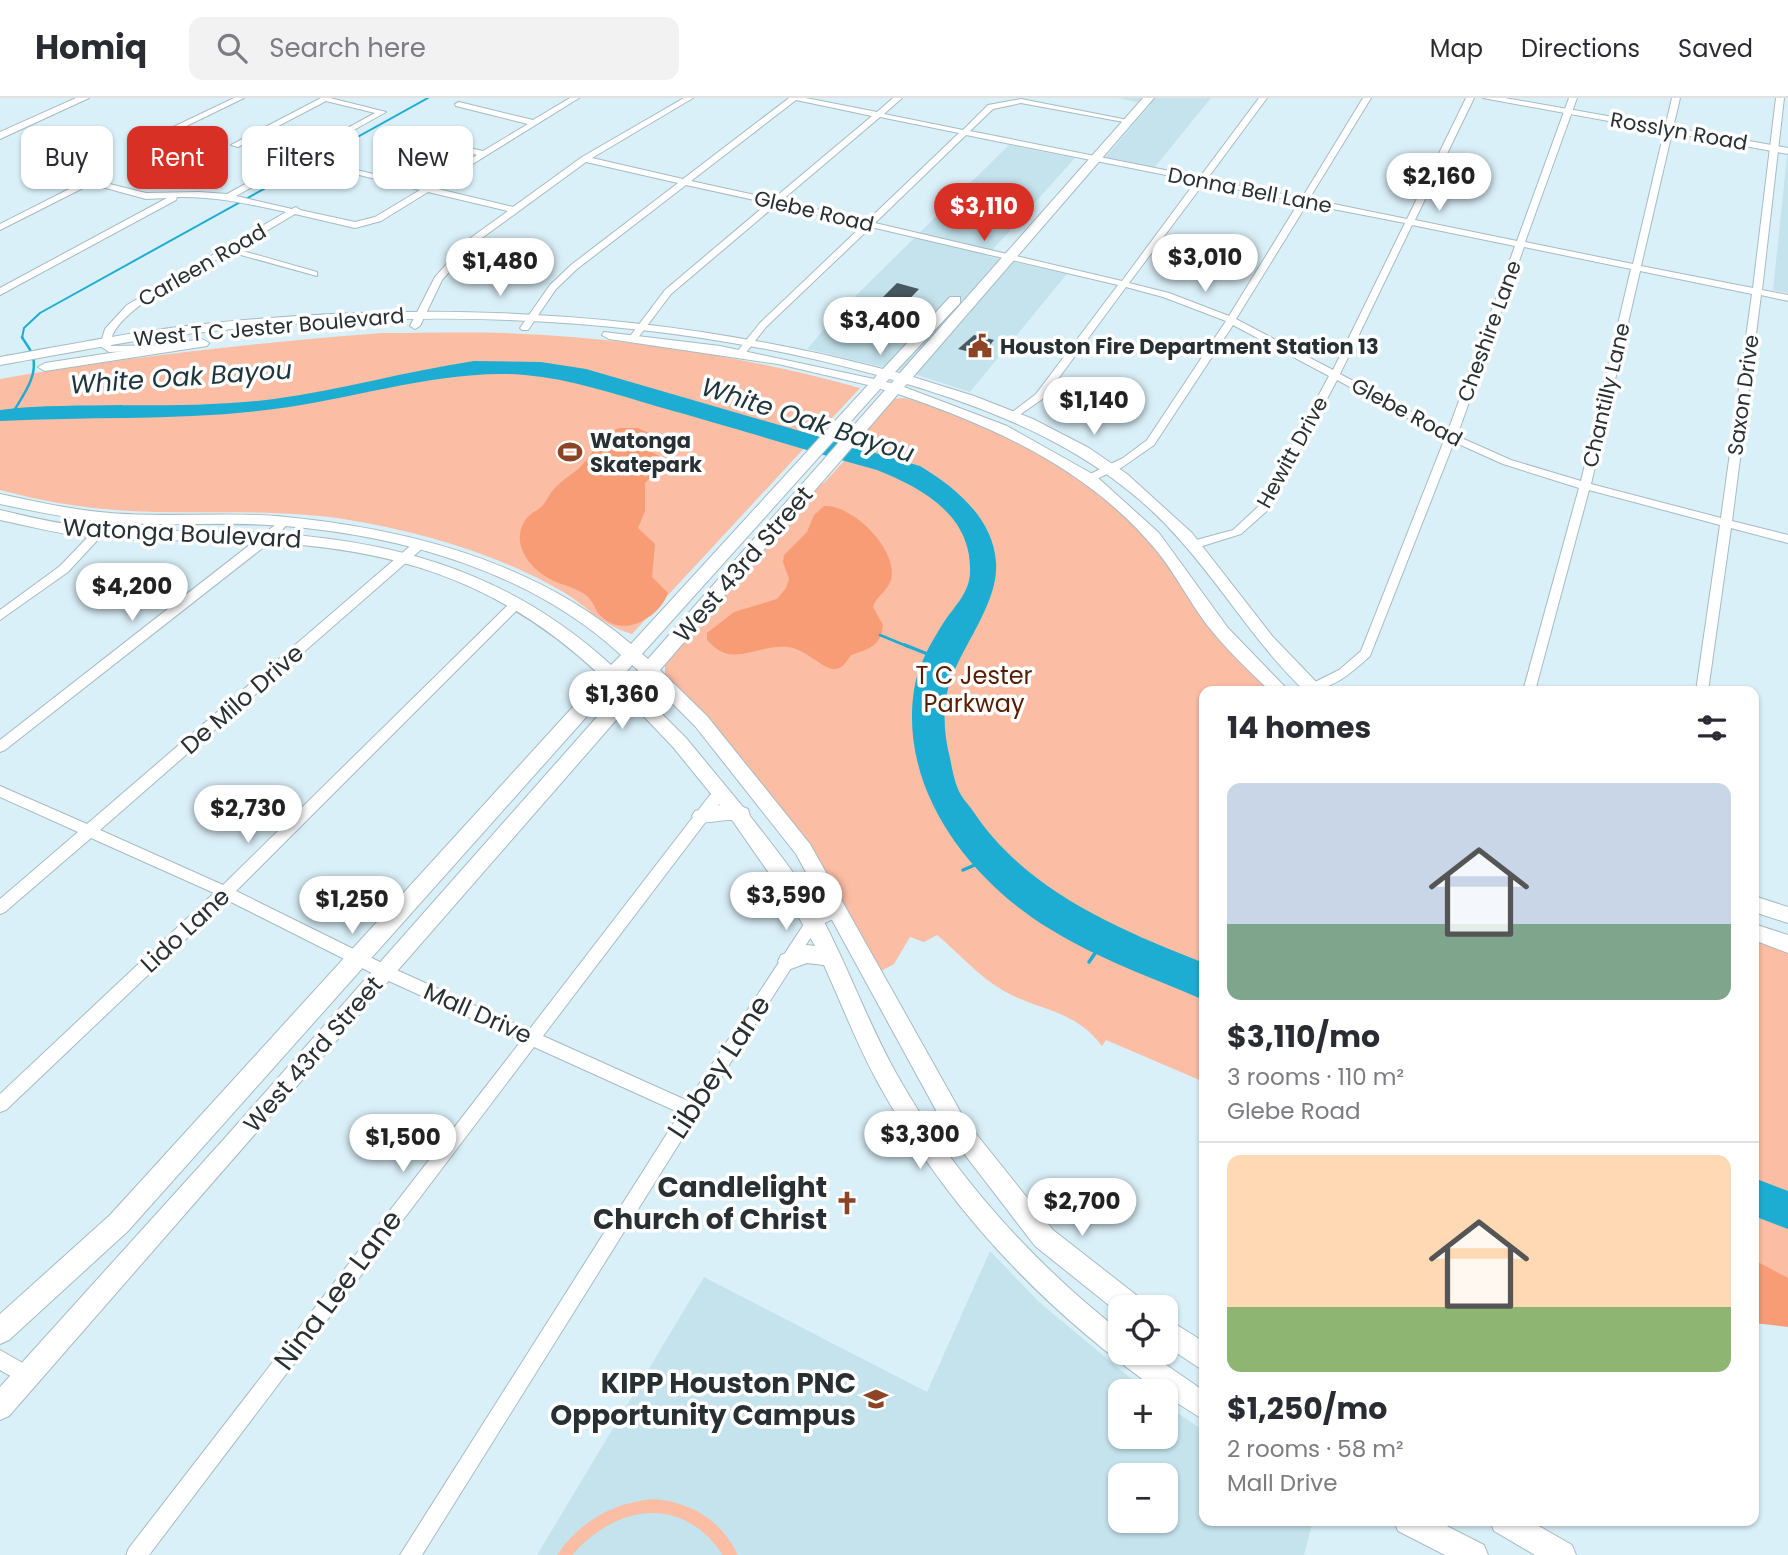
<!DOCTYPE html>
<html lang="en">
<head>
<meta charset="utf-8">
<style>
	body { margin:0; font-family:Poppins,sans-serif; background:#f2f2f3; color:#2b2b33; height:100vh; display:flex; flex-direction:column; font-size:26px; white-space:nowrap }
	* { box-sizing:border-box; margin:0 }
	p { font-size:23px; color:#7c7c81 }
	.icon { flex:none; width:38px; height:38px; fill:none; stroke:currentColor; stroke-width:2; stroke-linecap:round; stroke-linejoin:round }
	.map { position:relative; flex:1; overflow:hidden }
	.drawer { position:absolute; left:1199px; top:588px; width:560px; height:840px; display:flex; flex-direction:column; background:#fff; border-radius:14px; box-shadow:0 2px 5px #0004 }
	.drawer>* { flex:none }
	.top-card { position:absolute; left:21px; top:28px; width:665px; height:63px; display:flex; gap:14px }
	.tools { position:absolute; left:1108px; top:1197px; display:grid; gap:14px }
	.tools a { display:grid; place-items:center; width:70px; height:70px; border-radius:14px; background:#fff; box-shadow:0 2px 5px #0004; font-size:35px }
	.price { position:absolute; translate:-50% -60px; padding:0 16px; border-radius:24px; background:#fff; color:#222; font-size:23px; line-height:46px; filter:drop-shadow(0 2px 4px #0008) }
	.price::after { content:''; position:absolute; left:50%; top:42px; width:21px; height:16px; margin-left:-10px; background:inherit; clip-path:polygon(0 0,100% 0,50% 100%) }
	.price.active { background:#d93025; color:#fff }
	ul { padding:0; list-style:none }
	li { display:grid; align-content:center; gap:14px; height:371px; padding:0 28px }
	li+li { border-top:2px solid #e1e1e2 }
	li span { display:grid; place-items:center; height:217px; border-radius:14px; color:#555 }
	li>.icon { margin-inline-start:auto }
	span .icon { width:126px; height:126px; fill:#fffc; stroke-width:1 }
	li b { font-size:30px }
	h2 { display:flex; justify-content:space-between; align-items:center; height:84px; padding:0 28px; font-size:30px }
	.pill { padding:0 24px; border-radius:14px; background:#fff; box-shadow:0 2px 5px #0004; font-size:24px; line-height:63px }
	.pill.active { background:#d93025; color:#fff }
	header { display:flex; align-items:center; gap:42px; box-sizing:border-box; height:98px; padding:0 35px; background:#fff; border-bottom:2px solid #e1e1e2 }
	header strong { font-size:33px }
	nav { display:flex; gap:38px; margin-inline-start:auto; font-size:24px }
	.search { width:490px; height:63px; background:#f2f2f3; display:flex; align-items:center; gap:18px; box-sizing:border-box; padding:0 24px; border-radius:14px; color:#7c7c81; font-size:26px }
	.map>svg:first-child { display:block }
</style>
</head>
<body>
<header>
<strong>Homiq</strong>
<div class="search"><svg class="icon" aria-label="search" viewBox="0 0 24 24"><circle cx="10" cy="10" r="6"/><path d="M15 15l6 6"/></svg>Search here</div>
<nav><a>Map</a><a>Directions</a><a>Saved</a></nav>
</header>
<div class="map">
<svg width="1788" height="1457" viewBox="0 0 1788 1457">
	<rect width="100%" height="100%" fill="#daf0f8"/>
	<g fill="#c5e3ed" fill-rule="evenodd">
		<polygon points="1118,0 1211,0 1154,70 1105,60 1150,7"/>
		<polygon points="1009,47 1075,60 987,158 1067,176 970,294 917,277 807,251 837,216"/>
		<polygon points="1787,58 1788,58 1788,195 1773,192"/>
		<path d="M990,1153L1039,1204L1146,1293H1120V1339H1166V1307L1204,1333V1423H1313L1304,1457H537L704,1179L927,1294ZM1120,1377H1166V1423H1120Z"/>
	</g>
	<g fill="#fbbda4">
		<path d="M382,235C422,235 463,234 504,235C624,239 744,258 860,290L632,536C602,527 590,511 565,495C500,457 423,434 349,422C271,409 193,418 115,412C76,409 38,402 0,392V281C127,259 253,245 382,235Z"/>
		<path d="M905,300C993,325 1081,368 1144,436C1190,486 1223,547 1273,593H1204V984L1106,942L1102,948C1074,911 1041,914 1004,893C979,879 959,855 937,837L924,844L910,839L894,866L881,873L843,803L776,706L722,636L665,576V563L821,385H824L870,334L866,332L893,301Z"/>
		<polygon points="1754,839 1788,851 1788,1225 1754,1210"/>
		<path d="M653,1401C691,1404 721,1422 738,1457H723C682,1396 617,1406 572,1457H557C580,1423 613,1405 653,1401Z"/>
	</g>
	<g fill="#f89c76">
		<path d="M619,330H637L652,336L646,351L659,358L663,366L645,385V413L638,430L655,446L652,479L668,495C660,518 626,540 603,520C592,511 596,501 579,493C570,488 559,486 550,481C530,471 511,446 524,424C528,417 534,414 540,410C546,405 548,398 553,392C560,384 569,378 577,372C592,359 600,337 619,330Z"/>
		<path d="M824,408C852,406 899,452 891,482C888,493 876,498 873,509L883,527C881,548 869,551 851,557C847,562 844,570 836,571C825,573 806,551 788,549C755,546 733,572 707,542V535L734,514L777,501L786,490L789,481L783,464L784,457L807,434L814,417Z"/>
		<polygon points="1754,1162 1788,1180 1788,1229 1754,1225"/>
	</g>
	<g fill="#1dadd2">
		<path d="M474,263L541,264L586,271L920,368C955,389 993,420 996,464C999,505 961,548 949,587C942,611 944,637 950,660C952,670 954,682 958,691C961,699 968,706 973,713C1026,793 1118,831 1204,865V902C1153,880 1098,861 1050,831C969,782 899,691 914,592C918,567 930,546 944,524C954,509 970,494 970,474C972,417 922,390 877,372C804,352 732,329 659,309C615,296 571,281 525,277C446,270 354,301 274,311C183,323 92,318 0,323V312L17,310C103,304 189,312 274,301C340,292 407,273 474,263Z"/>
		<polygon points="1754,1080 1788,1093 1788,1131 1754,1118"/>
	</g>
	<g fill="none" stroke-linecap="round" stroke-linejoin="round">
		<polyline stroke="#1dadd2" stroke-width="2" points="22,240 24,230 40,215 428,0"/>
		<g stroke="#1dadd2" stroke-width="2.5">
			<path d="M14,313C23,297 38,278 33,259C31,251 25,245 22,239"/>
			<polyline points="880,537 909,549"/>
		</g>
		<g stroke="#1dadd2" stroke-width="3.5">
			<polyline points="905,547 930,557"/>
			<polyline points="963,772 977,766"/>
			<polyline points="1089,864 1098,851"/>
		</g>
	</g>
	<g fill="#485a61">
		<polygon points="897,185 919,191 900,211 877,205"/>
		<polygon points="974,237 994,242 982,257 958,251"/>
	</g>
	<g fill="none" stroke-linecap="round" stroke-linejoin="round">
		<g stroke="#a6bbc2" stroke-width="2">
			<g id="street">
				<polygon points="234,0 244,0 174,34 167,32"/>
				<path d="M321,0H330L386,14L236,98L292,111L296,109L300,112L355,124L375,119L420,92L343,73V69L426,88L477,57L402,39V35L483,53L528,26L456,8L455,6L459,4L533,22L570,0H579L434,90L513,109L582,59L684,0H693L592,60L683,81L789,0H806L877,14L893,0H902L884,16L963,32L988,7L1021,1L1133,23L1129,25L1021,5L993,11L970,33L1200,79L1259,0H1267L1207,81L1302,100L1363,0H1371L1309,101L1407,121L1466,0H1474L1415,122L1517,143L1569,0H1577L1525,144L1633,166L1672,0H1680L1641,168L1753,190L1776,0H1784L1762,192L1788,197V203L1761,197L1732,423L1788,437V445L1731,430L1708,593H1696L1720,427L1589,392L1535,593H1523L1579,390L1503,366L1454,344L1370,558C1349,577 1331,593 1302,593L1303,590L1339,572L1361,553L1445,340L1337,282L1269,411L1241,436L1193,451L1189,450V444L1233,432L1260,407L1329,278L1233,227L1154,347L1121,370L1094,382H1086V378L1123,360L1147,342L1226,223L1163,199L1126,189L1044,300L1015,320L1011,319V315L1036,296L1118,187L871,129L766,229L744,257L741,258L736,255L760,225L863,127L776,107L671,196L637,241H631V237L665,192L768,105L686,87L577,171L556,191L528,232H522L520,230L550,187L571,167L678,85L586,64L475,145L442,182L420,228L415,231L410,228L435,179L469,141L508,113L428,94L381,123L355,130L295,116L236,151L317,174V178L230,154C203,170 106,215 111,248L169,247V251L166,252L109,254L100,248L105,231L127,207L286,114C249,106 215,98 177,99L176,102L0,197V190L167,100L146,101L91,86L0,132V126L83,84L53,76V72L146,95L199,94L227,96L375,15L326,3L238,49L231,47ZM796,2L872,18L773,101L691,83ZM880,19L959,35L867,123L781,103ZM966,37L1196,83L1122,183L875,125ZM1204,85L1299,104L1229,218L1169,195L1129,185ZM1307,106L1405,125L1333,272L1236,221ZM1412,127L1515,148L1448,333L1340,276ZM1524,149L1631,171L1581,383L1511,362L1457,338ZM1640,173L1752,196L1721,420L1591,386Z"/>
				<polygon points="112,417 116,418 116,422 68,474 0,522 0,512 60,468 108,418"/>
				<polygon points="284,420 290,423 274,441 5,652 0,654 0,642"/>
				<polygon points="420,442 426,446 424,449 100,732 223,787 512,503 520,503 522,506 520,509 236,793 390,869 529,932 710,697 723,691 728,692 730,696 720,705 543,938 688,1003 808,820 839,806 844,808 846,812 844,816 818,828 697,1017 422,1457 400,1457 680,1015 534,949 149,1457 126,1457 129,1450 521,943 380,879 227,802 6,1012 0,1014 0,996 214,795 91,740 5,814 0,816 0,801 78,734 0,699 0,688 87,726 416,443"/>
				<polygon points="0,1252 33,1271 35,1278 33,1285 26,1287 0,1272"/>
			</g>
		</g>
		<g stroke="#a6bbc2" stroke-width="2">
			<g id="secondary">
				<polygon points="76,0 89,0 0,41 0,34"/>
				<path d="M1143,0H1154L913,279L974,298L1033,321L1089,350L1127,376L1192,435L1273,539L1325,593H1305C1257,548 1224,491 1180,442C1108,359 1010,317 907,286L904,289L1007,328L1096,378L1159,435L1228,530L1289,593H1270C1248,572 1226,551 1207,527C1189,503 1175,475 1156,452C1089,371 995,329 898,296L660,572L707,618L810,746L965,1022L1053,1132L1140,1200L1143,1209H1120V1216L1035,1148L949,1036L796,756L695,628L650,583L640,594L686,640L743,709L748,711L750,718C775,750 803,785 823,822C849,871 868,925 896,975C951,1074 1031,1163 1120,1233V1255H1149L1204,1293V1322L1166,1298V1293H1159C1047,1214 950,1114 882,992C859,952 843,909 824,867L807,865L788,872L781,869L778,863L781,857L807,847L815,848L794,811L732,722C719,721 707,727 695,723L692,718L695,713L720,707L673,649L631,605L9,1318L0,1322V1289L224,1041L619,594L613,589L128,1133L9,1242L0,1246V1216L110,1117L601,578C495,478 385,448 243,443C192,442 140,444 89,439C59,436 29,428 0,422V412C29,419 59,426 88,429C139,434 191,432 242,434C383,438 505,470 611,567L621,557C531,474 404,438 285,428C227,423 168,429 110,424C72,421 37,414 0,406V396C37,404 73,412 110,415C169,420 228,413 286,419C408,431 536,464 631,546L868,287L778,266L609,241L602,237L604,234L720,248L874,281L877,277C658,217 428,209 204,234C135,241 68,255 0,267V259C68,247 135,233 204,226C433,201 660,213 883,271L950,199H960V205L895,274L900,275ZM889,281L894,282L892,285L886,284ZM880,291L885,292L648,561L642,556ZM632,567L638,572L629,583L623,578Z"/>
				<polygon points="1483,0 1505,0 1788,50 1788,56"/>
				<polygon points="202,241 209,245 207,248 45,273 38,269 45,265"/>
				<polygon points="1754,798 1788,809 1788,825 1754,814"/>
				<polygon points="1754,826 1788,837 1788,855 1754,842"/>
				<polygon points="1166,1220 1204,1244 1204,1273 1166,1248"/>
				<polygon points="1394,1423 1437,1423 1484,1447 1488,1457 1445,1457 1398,1433"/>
				<polygon points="1490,1423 1530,1423 1572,1447 1576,1457 1535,1457 1494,1433"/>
			</g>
		</g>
		<use href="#street" fill="#fff" fill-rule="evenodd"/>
		<use href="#secondary" fill="#fff" fill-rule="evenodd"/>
	</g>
	<defs>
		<g id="civic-bare" transform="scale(1.89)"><path d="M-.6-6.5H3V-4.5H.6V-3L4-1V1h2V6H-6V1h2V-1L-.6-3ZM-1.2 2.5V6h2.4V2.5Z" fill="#8c4424" stroke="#fff" stroke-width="2.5" paint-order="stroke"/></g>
		<g id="stadium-bare" transform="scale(1.89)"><path d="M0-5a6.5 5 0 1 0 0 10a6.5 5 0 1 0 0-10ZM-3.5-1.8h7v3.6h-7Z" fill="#8c4424" stroke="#fff" stroke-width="2.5" paint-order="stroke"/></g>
		<g id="church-bare" transform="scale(1.89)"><path d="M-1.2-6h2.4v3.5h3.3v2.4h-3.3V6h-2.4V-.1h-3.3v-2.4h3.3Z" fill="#8c4424" stroke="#fff" stroke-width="2.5" paint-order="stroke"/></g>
		<g id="school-bare" transform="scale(1.89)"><path d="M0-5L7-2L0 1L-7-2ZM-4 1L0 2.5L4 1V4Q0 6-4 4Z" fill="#8c4424" stroke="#fff" stroke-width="2.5" paint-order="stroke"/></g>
	</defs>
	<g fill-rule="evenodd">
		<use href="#civic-bare" x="980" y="248"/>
		<use href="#stadium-bare" x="570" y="354"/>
		<use href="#church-bare" x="847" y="1105"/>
		<use href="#school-bare" x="876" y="1301"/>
	</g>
	<g text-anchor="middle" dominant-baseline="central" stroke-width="7" stroke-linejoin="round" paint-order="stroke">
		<g font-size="21" fill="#283033" stroke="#fff">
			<text transform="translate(1679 33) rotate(10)">Rosslyn Road</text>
			<text transform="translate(1250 92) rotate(11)">Donna Bell Lane</text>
			<text transform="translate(814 113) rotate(13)">Glebe Road</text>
			<text transform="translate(202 167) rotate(-30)">Carleen Road</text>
			<text transform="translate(269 229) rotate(-5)">West T C Jester Boulevard</text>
			<text transform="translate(1489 233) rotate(-70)">Cheshire Lane</text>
			<text transform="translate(1606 297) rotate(-77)">Chantilly Lane</text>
			<text transform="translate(1743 297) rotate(-82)">Saxon Drive</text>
			<text transform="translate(1407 314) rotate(28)">Glebe Road</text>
			<text transform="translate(1292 354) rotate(-61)">Hewitt Drive</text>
		</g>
		<g font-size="21" font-weight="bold" fill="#283033" stroke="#fff" text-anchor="start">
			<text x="1000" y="248">Houston Fire Department Station 13</text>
			<text x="590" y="342">Watonga<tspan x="590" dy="24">Skatepark</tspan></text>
		</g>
		<g font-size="24" fill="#283033" stroke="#fff">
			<text transform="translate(182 435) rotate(3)">Watonga Boulevard</text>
			<text transform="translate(743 466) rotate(-49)">West 43rd Street</text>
			<text transform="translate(242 601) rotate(-41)">De Milo Drive</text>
			<text transform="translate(185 832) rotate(-43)">Lido Lane</text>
			<text transform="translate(478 915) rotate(24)">Mall Drive</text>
			<text transform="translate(313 956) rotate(-49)">West 43rd Street</text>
		</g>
		<g font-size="24" fill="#561d01" stroke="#fff">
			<text x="974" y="577">T C Jester<tspan x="974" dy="28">Parkway</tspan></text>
		</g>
		<g font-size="26" font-style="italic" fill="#1f353c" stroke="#fff">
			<text transform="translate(181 279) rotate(-4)">White Oak Bayou</text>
			<text transform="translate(808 322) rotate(18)">White Oak Bayou</text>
		</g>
		<g font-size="28" fill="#283033" stroke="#fff">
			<text transform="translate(719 969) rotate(-57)">Libbey Lane</text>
			<text transform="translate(338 1192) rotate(-53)">Nina Lee Lane</text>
		</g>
		<g font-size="28" font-weight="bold" fill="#283033" stroke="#fff" text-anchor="end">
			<text x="827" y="1089">Candlelight<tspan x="827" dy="32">Church of Christ</tspan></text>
			<text x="856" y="1285">KIPP Houston PNC<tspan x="856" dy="32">Opportunity Campus</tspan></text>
		</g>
	</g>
</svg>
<div class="tools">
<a><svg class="icon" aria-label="locate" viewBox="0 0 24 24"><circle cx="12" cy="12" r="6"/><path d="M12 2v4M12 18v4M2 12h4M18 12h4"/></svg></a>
<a>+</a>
<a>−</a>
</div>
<b class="price" style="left:1439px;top:115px">$2,160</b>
<b class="price active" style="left:984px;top:145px">$3,110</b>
<b class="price" style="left:1205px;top:196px">$3,010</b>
<b class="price" style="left:500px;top:200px">$1,480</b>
<b class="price" style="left:880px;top:259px">$3,400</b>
<b class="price" style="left:1094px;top:339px">$1,140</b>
<b class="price" style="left:132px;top:525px">$4,200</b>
<b class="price" style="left:622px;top:633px">$1,360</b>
<b class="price" style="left:248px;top:747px">$2,730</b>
<b class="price" style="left:786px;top:834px">$3,590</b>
<b class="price" style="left:352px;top:838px">$1,250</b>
<b class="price" style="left:920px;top:1073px">$3,300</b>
<b class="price" style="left:403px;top:1076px">$1,500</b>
<b class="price" style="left:1082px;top:1140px">$2,700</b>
<div class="top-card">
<a class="pill">Buy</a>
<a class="pill active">Rent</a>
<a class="pill">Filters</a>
<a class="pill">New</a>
</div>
<section class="drawer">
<h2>14 homes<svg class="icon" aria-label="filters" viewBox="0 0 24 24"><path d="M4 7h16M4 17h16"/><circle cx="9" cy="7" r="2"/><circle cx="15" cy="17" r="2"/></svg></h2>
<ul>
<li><span style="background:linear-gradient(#c9d6e8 65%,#7fa58c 0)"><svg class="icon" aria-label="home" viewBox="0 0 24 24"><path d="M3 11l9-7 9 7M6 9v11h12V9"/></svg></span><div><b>$3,110/mo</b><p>3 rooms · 110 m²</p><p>Glebe Road</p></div></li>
<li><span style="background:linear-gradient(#ffd9b3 70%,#8fb573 0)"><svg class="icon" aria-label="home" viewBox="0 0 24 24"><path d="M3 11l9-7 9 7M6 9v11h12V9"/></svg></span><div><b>$1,250/mo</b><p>2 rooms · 58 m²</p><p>Mall Drive</p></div></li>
</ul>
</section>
</div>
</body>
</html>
